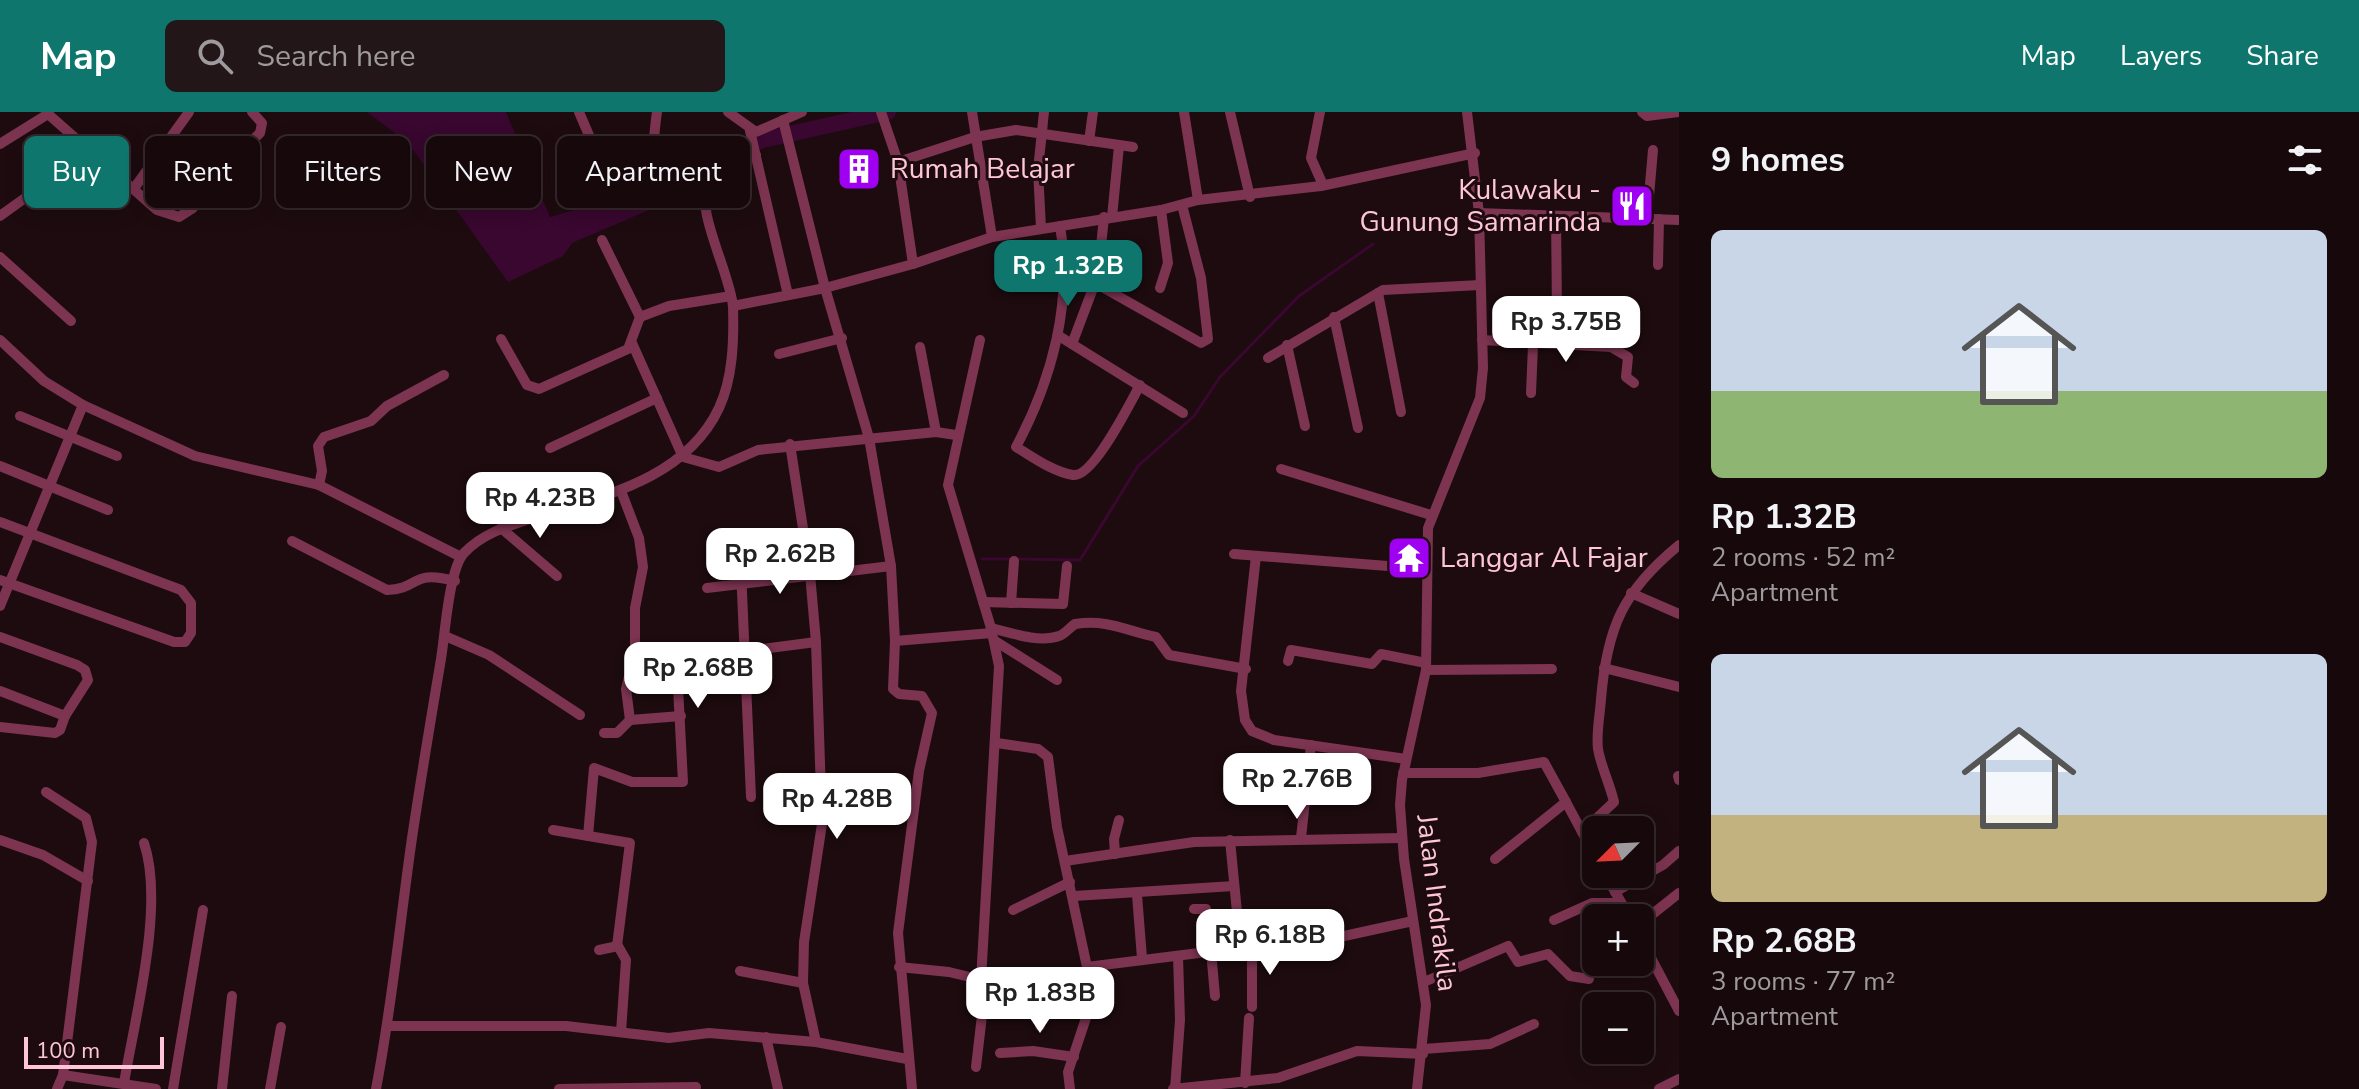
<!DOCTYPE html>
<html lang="en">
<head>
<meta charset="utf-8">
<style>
	body { margin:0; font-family:"Nunito Sans",sans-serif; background:#231619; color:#f1f3f6; height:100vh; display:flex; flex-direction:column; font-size:30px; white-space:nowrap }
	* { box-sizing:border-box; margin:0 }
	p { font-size:26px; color:#9e9a9d }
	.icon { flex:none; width:44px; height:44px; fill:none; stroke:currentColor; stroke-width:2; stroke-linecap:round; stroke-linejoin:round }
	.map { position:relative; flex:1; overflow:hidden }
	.panel { display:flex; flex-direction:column; background:#16080b; width:680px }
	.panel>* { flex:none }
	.banner { position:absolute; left:24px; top:24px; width:760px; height:72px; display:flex; gap:16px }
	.needle { width:52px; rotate:246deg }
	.fabs { position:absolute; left:1582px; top:704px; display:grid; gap:16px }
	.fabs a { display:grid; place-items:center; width:72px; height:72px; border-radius:12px; background:#16080b; box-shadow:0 4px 20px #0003,0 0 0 2px #35292c; font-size:40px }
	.scale { position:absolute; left:24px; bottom:20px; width:140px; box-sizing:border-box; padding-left:8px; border:4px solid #ffc6d9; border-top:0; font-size:22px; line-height:28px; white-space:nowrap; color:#ffc6d9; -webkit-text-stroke:6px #1d0b0f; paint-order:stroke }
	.price { position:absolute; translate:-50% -68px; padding:0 18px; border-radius:16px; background:#fff; color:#222; font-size:26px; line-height:52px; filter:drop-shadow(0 2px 4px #0008) }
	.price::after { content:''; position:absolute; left:50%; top:48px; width:24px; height:18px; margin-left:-12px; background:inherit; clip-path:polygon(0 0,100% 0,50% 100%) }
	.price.active { background:#0f766e; color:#fff }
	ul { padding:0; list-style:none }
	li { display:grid; align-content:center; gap:16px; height:424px; padding:0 32px }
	li span { display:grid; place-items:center; height:248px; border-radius:12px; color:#555 }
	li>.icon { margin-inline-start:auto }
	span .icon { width:144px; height:144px; fill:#fffc; stroke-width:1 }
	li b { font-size:34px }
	h2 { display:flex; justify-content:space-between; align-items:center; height:96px; padding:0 32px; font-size:34px }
	.chip { padding:0 28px; border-radius:12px; background:#16080b; box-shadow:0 4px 20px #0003,0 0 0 2px #35292c; font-size:28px; line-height:72px }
	.chip.active { background:#0f766e; color:#fff }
	header { display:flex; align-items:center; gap:48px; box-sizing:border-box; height:112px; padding:0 40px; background:#0f766e; color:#fff }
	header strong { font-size:38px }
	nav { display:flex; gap:44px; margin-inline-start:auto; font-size:28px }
	.search { width:560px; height:72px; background:#231619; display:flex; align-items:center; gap:20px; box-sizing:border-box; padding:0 28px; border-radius:12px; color:#9e9a9d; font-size:30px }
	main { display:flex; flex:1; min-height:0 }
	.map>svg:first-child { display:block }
</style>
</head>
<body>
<header>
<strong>Map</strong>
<div class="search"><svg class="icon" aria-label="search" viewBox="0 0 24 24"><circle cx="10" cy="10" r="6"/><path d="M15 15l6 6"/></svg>Search here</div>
<nav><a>Map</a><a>Layers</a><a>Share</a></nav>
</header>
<main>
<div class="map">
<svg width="1679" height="977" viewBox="0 0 1679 977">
	<rect width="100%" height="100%" fill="#1d0b0f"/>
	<polygon fill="#39072f" points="367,0 506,0 550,105 646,77 670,78 654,96 572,131 563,144 508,170 408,31"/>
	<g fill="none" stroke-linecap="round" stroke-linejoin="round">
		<g stroke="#39072f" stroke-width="3">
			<polyline points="982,447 1010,447"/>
			<polyline points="1018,447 1080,448 1138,354 1194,304 1220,265 1299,184 1373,132"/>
		</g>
		<polyline stroke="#39072f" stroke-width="16" points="653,85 681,74 716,46 763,28 888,0"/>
		<g stroke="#7d3451" stroke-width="10">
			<path d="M579,0L606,63L625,73C657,60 652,31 657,0"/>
			<polyline points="728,0 756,20 802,0"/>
			<polyline points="881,0 898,50 913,152"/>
			<polyline points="972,0 992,125"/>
			<polyline points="1184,0 1198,88"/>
			<polyline points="1230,0 1250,85"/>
			<polyline points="1320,0 1311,46 1323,73"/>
			<polyline points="1642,0 1647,4 1678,0"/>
			<polyline points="783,8 825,176 869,326 891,454 895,529 893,577 899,582 922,584 932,601 919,659 898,821 912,977"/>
			<polyline points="750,19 788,183"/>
			<polyline points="591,28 651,38"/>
			<polyline points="1089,29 1093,0"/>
			<polyline points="0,32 48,2 157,98 179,105 193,96 232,47 260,21 262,11 252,0"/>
			<polyline points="898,50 975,25 1016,18 1133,35"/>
			<polyline points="135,75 189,0"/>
			<polyline points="1479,101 1679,108"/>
			<polyline points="0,104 25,86"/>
			<polyline points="1556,104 1557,203"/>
			<polyline points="1112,105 1119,34"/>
			<polyline points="1647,107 1653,38"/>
			<path d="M1060,114C1073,190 1052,268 1016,335C1033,345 1053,360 1073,363C1093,366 1130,291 1140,273"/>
			<polyline points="1041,116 1038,58 1044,0"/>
			<polyline points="602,128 640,205"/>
			<polyline points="0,145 71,209"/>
			<polyline points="1658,153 1659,107"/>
			<polyline points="1098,163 1104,105"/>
			<polyline points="1160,176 1168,151 1161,98"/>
			<polyline points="1378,181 1401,300"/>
			<polyline points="733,194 825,176 913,152 992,125 1161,98 1198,88 1321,74 1475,41"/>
			<polyline points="1334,205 1358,316"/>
			<polyline points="1059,224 1183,301"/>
			<polyline points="501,227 527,273 539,277 628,237 640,205 669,194 731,184"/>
			<polyline points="0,228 44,269 83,293 195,344 319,373 461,445"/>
			<polyline points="980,228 948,373 991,516 999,554 981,868"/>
			<polyline points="1482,228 1611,235 1628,245 1626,265 1634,271"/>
			<polyline points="632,231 683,345 719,355 758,338 936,320 956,323"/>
			<polyline points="1072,232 1095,171 1201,231 1208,227 1201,166 1182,93"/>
			<polyline points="1287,233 1305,314"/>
			<polyline points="920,235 936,320"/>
			<polyline points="779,242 842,226"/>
			<polyline points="1268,246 1383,178 1480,173"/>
			<polyline points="1531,281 1533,233"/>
			<polyline points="20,304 117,344"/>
			<polyline points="790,332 810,462 816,530 822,712 804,830 803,871 816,930 907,947"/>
			<polyline points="550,336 657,286"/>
			<polyline points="0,354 108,398"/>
			<polyline points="1281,357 1431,403"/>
			<polyline points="319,373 322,359 318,334 324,325 371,309 387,294 444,263"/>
			<polyline points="0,410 181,478 191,491 191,521 185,530 174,530 0,468"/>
			<polyline points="501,416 557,464"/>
			<path d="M292,429L387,478C420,477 410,457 455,469"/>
			<polyline points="740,435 751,685"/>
			<polyline points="1234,442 1426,457"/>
			<polyline points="1256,444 1241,579 1245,608 1252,619 1274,628 1406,647"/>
			<polyline points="707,476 891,454"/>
			<polyline points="1631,481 1679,502"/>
			<polyline points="983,490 1063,492 1067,454"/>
			<polyline points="1011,491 1014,449"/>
			<polyline points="0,494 83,293"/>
			<path d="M991,516C1011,521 1039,531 1059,524C1065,522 1069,516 1075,512C1109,507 1126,519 1156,525L1169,543L1246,557"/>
			<polyline points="445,524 489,543 580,603"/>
			<polyline points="0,525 77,553 85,558 88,568 65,604 0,579"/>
			<polyline points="895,529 992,521"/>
			<polyline points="995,529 1057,568"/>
			<polyline points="1288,549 1291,538 1372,552 1381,542 1426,551"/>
			<polyline points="1604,556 1679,575"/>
			<polyline points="1426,558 1552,557"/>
			<polyline points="630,608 681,604"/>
			<polyline points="0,615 55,621 60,618 65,604"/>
			<polyline points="604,621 617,621 630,608 626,577 635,539 635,496 643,455 639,426 621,379"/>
			<polyline points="1403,661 1478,661 1544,650 1566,690"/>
			<polyline points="1678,664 1679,668"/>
			<polyline points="787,678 820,678"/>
			<polyline points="46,680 86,706 92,730 63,963 57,977"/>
			<polyline points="821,693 865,693 913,700"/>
			<polyline points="553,718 630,731 617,834"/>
			<polyline points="588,724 594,656 632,670 683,670 676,537 747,539 816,530"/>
			<polyline points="1301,726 1311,633"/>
			<polyline points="0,728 43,743 88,769"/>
			<polyline points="1230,728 1240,831"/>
			<polyline points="1115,742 1114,727 1119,708"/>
			<path d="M1596,746L1582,720L1614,690C1610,672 1601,655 1598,637C1596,621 1600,603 1601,587C1607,515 1623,479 1679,433"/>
			<polyline points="1495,747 1566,690 1582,720"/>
			<polyline points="1065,749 1194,730 1401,726"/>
			<polyline points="1605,762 1630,806"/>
			<polyline points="1615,780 1663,753 1679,739"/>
			<polyline points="1137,783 1142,846"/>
			<polyline points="1074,784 1234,774"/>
			<polyline points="1194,797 1206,797 1219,837"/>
			<polyline points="1013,798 1070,770"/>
			<polyline points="1554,808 1592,791 1621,791"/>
			<polyline points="1640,812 1679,781"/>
			<polyline points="1640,825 1679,899"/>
			<polyline points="1252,831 1252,895"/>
			<polyline points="599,838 618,834 626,848 621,920"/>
			<polyline points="1211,839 1215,884"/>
			<polyline points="899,855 949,860 986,869 1084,875 1087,855 1057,715 1048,645 1038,637 997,631"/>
			<polyline points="1087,855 1207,840 1240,831 1286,832 1335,826 1413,809"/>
			<polyline points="740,859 803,871"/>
			<polyline points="1424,870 1508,834 1518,850 1548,842 1570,864 1589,867"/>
			<polyline points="388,914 566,914 669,926 709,921 816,930"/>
			<polyline points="1040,914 1046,873"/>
			<polyline points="766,925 778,977"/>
			<polyline points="1424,937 1490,932 1534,912"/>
			<polyline points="1000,941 1033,939 1074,945"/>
			<polyline points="976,955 986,869"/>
			<polyline points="63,963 156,977"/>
			<path d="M124,971C135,905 165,793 144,731"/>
			<polyline points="1245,971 1249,906"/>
			<polyline points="173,977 203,798"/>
			<polyline points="222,977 232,884"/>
			<polyline points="270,977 281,915"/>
			<path d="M376,977C392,894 400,810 412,726C421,666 431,606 441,547C445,523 449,457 464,441C483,421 508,414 533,406C602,384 685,368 719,296C733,266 734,228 733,195C731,162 692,94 709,67C719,51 739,49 756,43"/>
			<polyline points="559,977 696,975"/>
			<polyline points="1070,977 1068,960 1092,888 1091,882 1084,875"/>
			<polyline points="1173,977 1278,966 1357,939 1423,942"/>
			<polyline points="1175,977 1180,908 1178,844"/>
			<polyline points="1417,977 1426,893 1404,747 1400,693 1402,668 1426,558 1428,416 1480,286 1483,256 1479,101 1467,0"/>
			<polyline points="1659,977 1679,967"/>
		</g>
	</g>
	<defs>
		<g id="building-square" transform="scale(2.3)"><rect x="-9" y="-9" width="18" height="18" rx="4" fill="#a000f1" stroke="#1d0b0f"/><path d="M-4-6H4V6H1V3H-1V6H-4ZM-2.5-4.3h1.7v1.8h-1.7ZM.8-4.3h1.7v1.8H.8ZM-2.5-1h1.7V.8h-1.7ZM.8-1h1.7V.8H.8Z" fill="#fff"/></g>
		<g id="restaurant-square" transform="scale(2.3)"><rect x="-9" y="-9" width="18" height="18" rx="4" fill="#a000f1" stroke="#1d0b0f"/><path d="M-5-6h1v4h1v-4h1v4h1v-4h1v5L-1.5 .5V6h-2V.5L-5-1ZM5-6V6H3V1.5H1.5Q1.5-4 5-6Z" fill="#fff"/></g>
		<g id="temple-square" transform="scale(2.3)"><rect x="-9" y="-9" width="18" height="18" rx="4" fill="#a000f1" stroke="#1d0b0f"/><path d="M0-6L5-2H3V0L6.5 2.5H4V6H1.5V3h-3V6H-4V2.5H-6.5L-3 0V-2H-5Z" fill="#fff"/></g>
	</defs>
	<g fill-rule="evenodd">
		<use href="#building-square" x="859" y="57"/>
		<use href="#restaurant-square" x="1632" y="94"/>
		<use href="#temple-square" x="1409" y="446"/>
	</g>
	<g text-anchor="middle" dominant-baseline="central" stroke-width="6" stroke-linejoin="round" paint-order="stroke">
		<g font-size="28" fill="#ffc6d9" stroke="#1d0b0f" text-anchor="start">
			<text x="890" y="57">Rumah Belajar</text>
			<text x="1601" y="78" text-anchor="end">Kulawaku -<tspan x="1601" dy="32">Gunung Samarinda</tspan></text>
			<text x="1440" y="446">Langgar Al Fajar</text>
		</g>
		<g font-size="28" fill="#ffc6d9" stroke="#1d0b0f">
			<text transform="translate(1437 791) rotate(83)">Jalan Indrakila</text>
		</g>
	</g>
</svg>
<div class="fabs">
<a><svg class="needle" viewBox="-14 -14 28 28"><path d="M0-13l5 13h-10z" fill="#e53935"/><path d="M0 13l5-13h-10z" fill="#9e9a9d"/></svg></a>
<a>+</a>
<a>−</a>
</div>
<div class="scale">100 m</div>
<b class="price active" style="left:1068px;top:196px">Rp 1.32B</b>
<b class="price" style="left:1566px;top:252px">Rp 3.75B</b>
<b class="price" style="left:540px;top:428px">Rp 4.23B</b>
<b class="price" style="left:780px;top:484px">Rp 2.62B</b>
<b class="price" style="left:698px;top:598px">Rp 2.68B</b>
<b class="price" style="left:1297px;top:709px">Rp 2.76B</b>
<b class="price" style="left:837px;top:729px">Rp 4.28B</b>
<b class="price" style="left:1270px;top:865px">Rp 6.18B</b>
<b class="price" style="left:1040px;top:923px">Rp 1.83B</b>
<div class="banner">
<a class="chip active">Buy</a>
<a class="chip">Rent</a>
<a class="chip">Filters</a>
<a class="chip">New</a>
<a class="chip">Apartment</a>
</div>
</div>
<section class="panel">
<h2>9 homes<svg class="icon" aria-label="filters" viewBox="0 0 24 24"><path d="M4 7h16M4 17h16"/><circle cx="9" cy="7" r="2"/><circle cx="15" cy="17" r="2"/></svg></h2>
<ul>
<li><span style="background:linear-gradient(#c9d6e8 65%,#8fb573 0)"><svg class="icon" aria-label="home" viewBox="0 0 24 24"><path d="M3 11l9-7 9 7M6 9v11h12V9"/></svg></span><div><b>Rp 1.32B</b><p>2 rooms · 52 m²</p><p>Apartment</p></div></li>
<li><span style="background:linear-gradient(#c9d6e8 65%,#c2b280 0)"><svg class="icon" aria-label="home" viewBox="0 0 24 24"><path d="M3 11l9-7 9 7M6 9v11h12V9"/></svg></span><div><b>Rp 2.68B</b><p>3 rooms · 77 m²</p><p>Apartment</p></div></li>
</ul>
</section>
</main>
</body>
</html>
